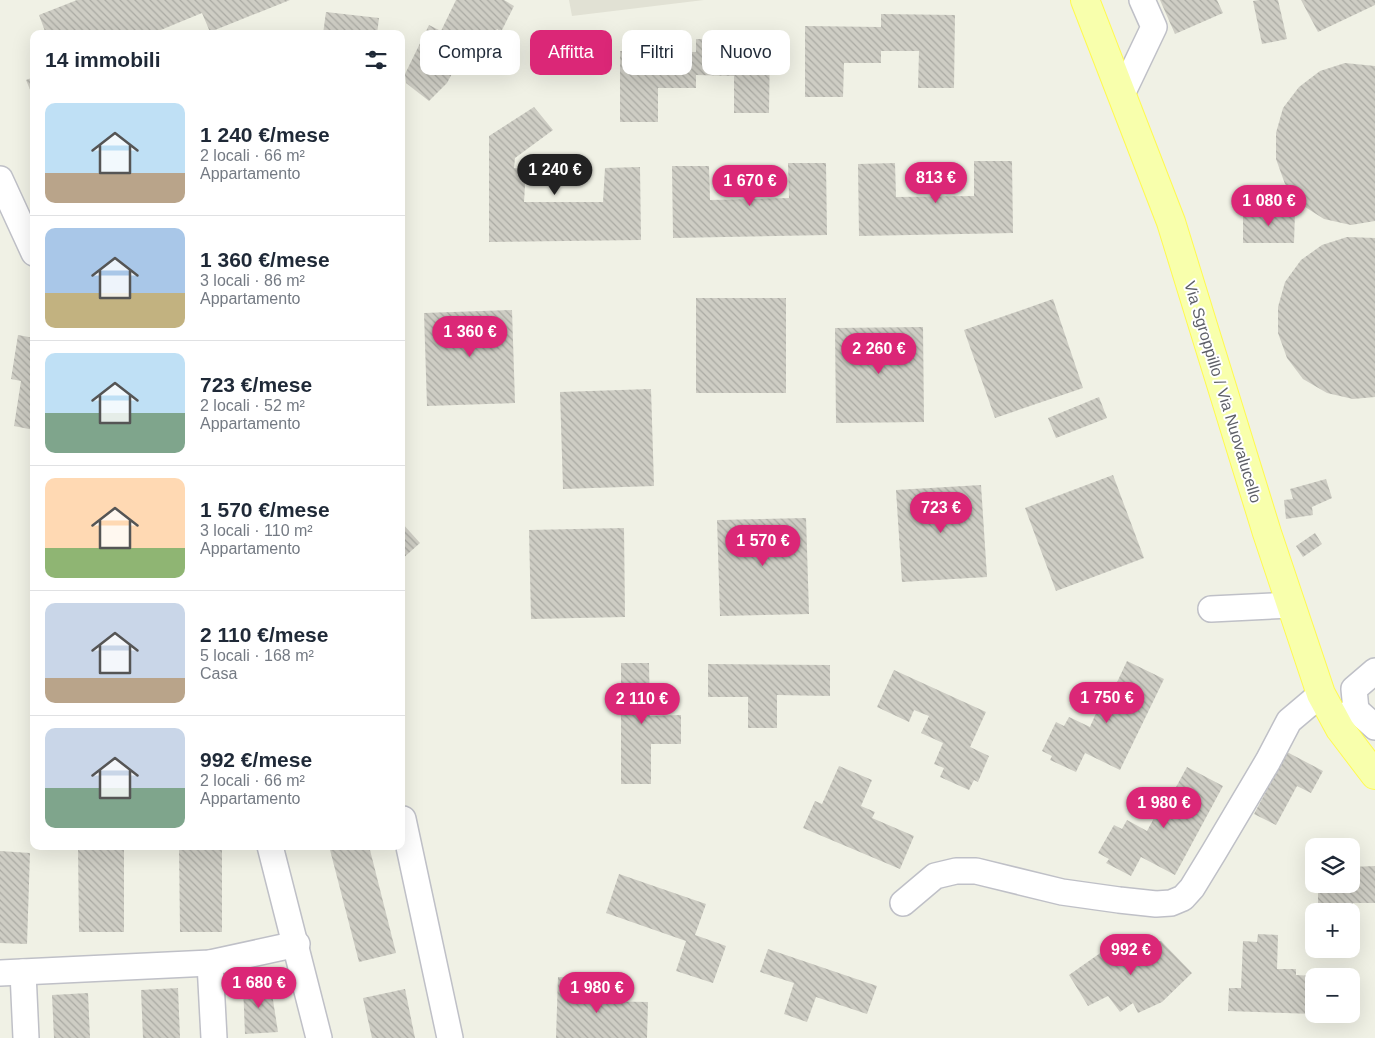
<!DOCTYPE html>
<html lang="it">
<head>
<meta charset="utf-8">
<style>
	body { margin:0; font-family:Arial,sans-serif; background:#f2f2f3; color:#1f2937; height:100vh; display:flex; flex-direction:column; font-size:19px; white-space:nowrap }
	* { box-sizing:border-box; margin:0 }
	p { font-size:16px; color:#747a83 }
	.icon { flex:none; width:28px; height:28px; fill:none; stroke:currentColor; stroke-width:2; stroke-linecap:round; stroke-linejoin:round }
	.map { position:relative; flex:1; overflow:hidden }
	.details { position:absolute; left:30px; top:30px; width:375px; height:820px; display:flex; flex-direction:column; background:#fff; border-radius:10px; box-shadow:0 5px 20px #0002 }
	.details>* { flex:none }
	.guide { position:absolute; left:420px; top:30px; width:475px; height:45px; display:flex; gap:10px }
	.buttons { position:absolute; left:1305px; top:838px; display:grid; gap:10px }
	.buttons a { display:grid; place-items:center; width:55px; height:55px; border-radius:10px; background:#fff; box-shadow:0 5px 20px #0002; font-size:25px }
	.price { position:absolute; translate:-50% -42px; padding:0 11px; border-radius:18px; background:#db2777; color:#fff; font-size:16px; line-height:32px; filter:drop-shadow(0 1px 2px #0008) }
	.price::after { content:''; position:absolute; left:50%; top:30px; width:15px; height:11px; margin-left:-8px; background:inherit; clip-path:polygon(0 0,100% 0,50% 100%) }
	.price.active { background:#222; color:#fff }
	ul { padding:0; list-style:none }
	li { display:flex; align-items:center; gap:15px; height:125px; padding:0 15px }
	li+li { border-top:1px solid #e0e1e3 }
	li span { display:grid; place-items:center; flex:none; width:140px; height:100px; border-radius:10px; color:#555 }
	li>.icon { margin-inline-start:auto }
	span .icon { width:60px; height:60px; fill:#fffc; stroke-width:1 }
	li b { font-size:21px }
	h2 { display:flex; justify-content:space-between; align-items:center; height:60px; padding:0 15px; font-size:21px }
	.chip { padding:0 18px; border-radius:10px; background:#fff; box-shadow:0 5px 20px #0002; font-size:18px; line-height:45px }
	.chip.active { background:#db2777; color:#fff }
	.map>svg:first-child { display:block }
</style>
</head>
<body>
<div class="map">
<svg width="1375" height="1038" viewBox="0 0 1375 1038">
	<defs>
		<pattern id="building-back-hatch" width="6" height="6" patternUnits="userSpaceOnUse" patternTransform="scale(1.25)"><rect width="6" height="6" fill="#cecdc4"/><path d="M-1 5l2 2M0 0l6 6M5-1l2 2" fill="none" stroke="#aaaaa3"/></pattern>
	</defs>
	<rect width="100%" height="100%" fill="#f0f1e5"/>
	<polygon fill="#e1e1d4" points="569,0 704,0 572,16"/>
	<g fill="url(#building-back-hatch)">
		<polygon points="77,0 290,0 210,32 202,13 151,34 46,34 39,15"/>
		<polygon points="456,0 504,0 514,6 501,32 497,29 489,45 481,41 476,50 471,48 463,63 453,58 449,67 454,70 447,83 429,101 406,83 405,74 429,25 441,31"/>
		<polygon points="1160,0 1217,0 1223,13 1175,34"/>
		<polygon points="1259,0 1278,0 1287,39 1262,44 1253,1"/>
		<polygon points="1301,0 1375,0 1375,5 1318,32"/>
		<polygon points="326,12 379,18 377,34 323,34"/>
		<polygon points="881,14 955,15 954,88 918,88 919,51 881,51 881,63 844,63 843,97 805,97 805,26 881,27"/>
		<polygon points="696,39 770,40 769,113 734,113 734,76 696,75 696,88 658,88 658,122 620,122 620,51 696,52"/>
		<polygon points="1345,63 1375,66 1375,221 1351,225 1324,219 1302,205 1285,184 1276,159 1276,133 1283,108 1299,87 1320,71"/>
		<polygon points="34,77 34,99 26,80"/>
		<polygon points="534,107 553,130 515,158 514,168 526,169 524,202 603,202 605,168 640,167 641,240 489,242 489,136"/>
		<polygon points="974,161 1012,161 1013,233 859,236 858,164 895,163 896,197 974,196"/>
		<polygon points="788,163 826,163 827,235 673,238 672,166 709,166 710,200 789,198"/>
		<polygon points="1243,211 1295,212 1294,243 1243,243"/>
		<polygon points="1347,237 1375,238 1375,397 1353,399 1327,393 1303,379 1287,358 1278,333 1278,307 1285,282 1301,260 1322,245"/>
		<rect x="696" y="298" width="90" height="95"/>
		<polygon points="1053,299 1083,388 995,418 964,330"/>
		<polygon points="512,310 515,403 427,406 424,313"/>
		<polygon points="923,327 924,422 836,423 835,328"/>
		<polygon points="18,335 34,338 34,430 14,426 21,381 11,379"/>
		<polygon points="651,389 654,486 563,489 560,392"/>
		<polygon points="1099,397 1107,418 1056,438 1048,418"/>
		<polygon points="1113,475 1144,558 1056,591 1025,508"/>
		<polygon points="1326,479 1332,498 1312,507 1313,515 1286,519 1284,500 1293,499 1290,489"/>
		<polygon points="981,485 987,577 902,582 896,490"/>
		<polygon points="806,518 809,614 720,616 717,520"/>
		<polygon points="401,522 420,543 401,560"/>
		<polygon points="624,528 625,617 531,619 529,530"/>
		<polygon points="1315,533 1322,544 1303,557 1296,546"/>
		<polygon points="1127,661 1164,679 1120,770 1085,753 1076,772 1050,760 1052,756 1042,751 1056,722 1064,726 1069,717 1090,727 1100,704 1116,713 1123,698 1112,693"/>
		<polygon points="621,663 649,663 650,716 681,715 681,744 651,744 651,784 621,784"/>
		<polygon points="708,664 830,665 830,696 777,695 777,728 748,728 748,697 708,697"/>
		<polygon points="894,670 986,712 970,747 989,756 978,782 974,780 969,790 940,777 944,768 934,764 943,743 921,733 929,716 914,710 909,722 877,707"/>
		<polygon points="1287,752 1323,771 1311,793 1297,786 1276,825 1254,814"/>
		<polygon points="839,766 872,780 861,806 875,812 872,818 914,836 900,869 803,828 815,801 822,804"/>
		<polygon points="1187,767 1223,786 1175,875 1141,857 1131,876 1106,863 1109,859 1098,853 1114,825 1122,829 1127,820 1147,831 1159,809 1175,818 1182,804 1170,798"/>
		<polygon points="78,846 124,846 124,932 79,932"/>
		<polygon points="179,846 222,846 222,932 180,932"/>
		<polygon points="329,846 369,846 396,953 359,962"/>
		<polygon points="0,851 30,853 27,944 0,943"/>
		<polygon points="1375,866 1375,903 1353,903 1353,933 1351,933 1351,911 1318,911 1318,884 1351,884 1351,867"/>
		<polygon points="619,874 706,904 695,935 726,946 713,983 676,971 686,941 606,913"/>
		<polygon points="1258,934 1278,935 1277,969 1296,969 1296,975 1314,976 1314,1014 1228,1011 1229,988 1241,988 1243,941 1257,942"/>
		<polygon points="1161,941 1192,973 1162,1002 1138,1013 1133,1003 1120,1012 1108,996 1088,1006 1069,975 1106,949"/>
		<polygon points="768,949 877,986 867,1014 816,997 807,1022 784,1014 794,983 760,972"/>
		<polygon points="558,977 588,978 588,1001 648,1002 647,1038 556,1038"/>
		<polygon points="270,981 278,1032 245,1034 243,985"/>
		<polygon points="178,988 180,1038 143,1038 141,990"/>
		<polygon points="405,989 415,1038 372,1038 363,998"/>
		<polygon points="88,993 90,1038 54,1038 52,995"/>
	</g>
	<g fill="none" stroke-linecap="round" stroke-linejoin="round">
		<g stroke="#bfc0c7" stroke-width="28">
			<g id="minor">
				<polyline points="1122,94 1154,27 1142,0"/>
				<polyline points="0,179 34,253"/>
				<polyline points="1211,609 1291,605"/>
				<polyline points="1356,710 1375,727"/>
				<polyline points="1335,720 1356,710 1354,689 1375,671"/>
				<polyline points="403,819 450,1038"/>
				<polyline points="270,846 319,1038"/>
				<polyline points="903,903 935,876 956,871 976,871 1062,892 1119,900 1156,904 1171,903 1183,898 1192,888 1214,852 1268,761 1289,721 1321,694"/>
				<polyline points="210,963 214,1038"/>
				<polyline points="23,972 26,1038"/>
				<polyline points="0,973 210,963 297,944"/>
			</g>
		</g>
		<g stroke="#fffa50" stroke-width="30">
			<polyline id="major" points="1085,0 1171,222 1267,533 1321,694 1340,729 1375,775"/>
		</g>
		<use href="#minor" stroke="#fff" stroke-width="25"/>
		<use href="#major" stroke="#f8ffac" stroke-width="28"/>
	</g>
	<g text-anchor="middle" dominant-baseline="central" stroke-width="4" stroke-linejoin="round" paint-order="stroke">
		<g font-size="16" fill="#5d5f67" stroke="#fff">
			<text transform="translate(1223 392) rotate(73)">Via Sgroppillo / Via Nuovalucello</text>
		</g>
	</g>
</svg>
<div class="buttons">
<a><svg class="icon" aria-label="layers" viewBox="0 0 24 24"><path d="M12 4l9 5-9 5-9-5zM3 14l9 5 9-5"/></svg></a>
<a>+</a>
<a>−</a>
</div>
<b class="price active" style="left:555px;top:196px">1 240 €</b>
<b class="price" style="left:936px;top:204px">813 €</b>
<b class="price" style="left:750px;top:207px">1 670 €</b>
<b class="price" style="left:1269px;top:227px">1 080 €</b>
<b class="price" style="left:470px;top:358px">1 360 €</b>
<b class="price" style="left:879px;top:375px">2 260 €</b>
<b class="price" style="left:941px;top:534px">723 €</b>
<b class="price" style="left:763px;top:567px">1 570 €</b>
<b class="price" style="left:1107px;top:724px">1 750 €</b>
<b class="price" style="left:642px;top:725px">2 110 €</b>
<b class="price" style="left:1164px;top:829px">1 980 €</b>
<b class="price" style="left:1131px;top:976px">992 €</b>
<b class="price" style="left:259px;top:1009px">1 680 €</b>
<b class="price" style="left:597px;top:1014px">1 980 €</b>
<div class="guide">
<a class="chip">Compra</a>
<a class="chip active">Affitta</a>
<a class="chip">Filtri</a>
<a class="chip">Nuovo</a>
</div>
<section class="details">
<h2>14 immobili<svg class="icon" aria-label="filters" viewBox="0 0 24 24"><path d="M4 7h16M4 17h16"/><circle cx="9" cy="7" r="2"/><circle cx="15" cy="17" r="2"/></svg></h2>
<ul>
<li><span style="background:linear-gradient(#bfe0f5 70%,#b9a48a 0)"><svg class="icon" aria-label="home" viewBox="0 0 24 24"><path d="M3 11l9-7 9 7M6 9v11h12V9"/></svg></span><div><b>1 240 €/mese</b><p>2 locali · 66 m²</p><p>Appartamento</p></div></li>
<li><span style="background:linear-gradient(#a9c7e8 65%,#c2b280 0)"><svg class="icon" aria-label="home" viewBox="0 0 24 24"><path d="M3 11l9-7 9 7M6 9v11h12V9"/></svg></span><div><b>1 360 €/mese</b><p>3 locali · 86 m²</p><p>Appartamento</p></div></li>
<li><span style="background:linear-gradient(#bfe0f5 60%,#7fa58c 0)"><svg class="icon" aria-label="home" viewBox="0 0 24 24"><path d="M3 11l9-7 9 7M6 9v11h12V9"/></svg></span><div><b>723 €/mese</b><p>2 locali · 52 m²</p><p>Appartamento</p></div></li>
<li><span style="background:linear-gradient(#ffd9b3 70%,#8fb573 0)"><svg class="icon" aria-label="home" viewBox="0 0 24 24"><path d="M3 11l9-7 9 7M6 9v11h12V9"/></svg></span><div><b>1 570 €/mese</b><p>3 locali · 110 m²</p><p>Appartamento</p></div></li>
<li><span style="background:linear-gradient(#c9d6e8 75%,#b9a48a 0)"><svg class="icon" aria-label="home" viewBox="0 0 24 24"><path d="M3 11l9-7 9 7M6 9v11h12V9"/></svg></span><div><b>2 110 €/mese</b><p>5 locali · 168 m²</p><p>Casa</p></div></li>
<li><span style="background:linear-gradient(#c9d6e8 60%,#7fa58c 0)"><svg class="icon" aria-label="home" viewBox="0 0 24 24"><path d="M3 11l9-7 9 7M6 9v11h12V9"/></svg></span><div><b>992 €/mese</b><p>2 locali · 66 m²</p><p>Appartamento</p></div></li>
</ul>
</section>
</div>
</body>
</html>
